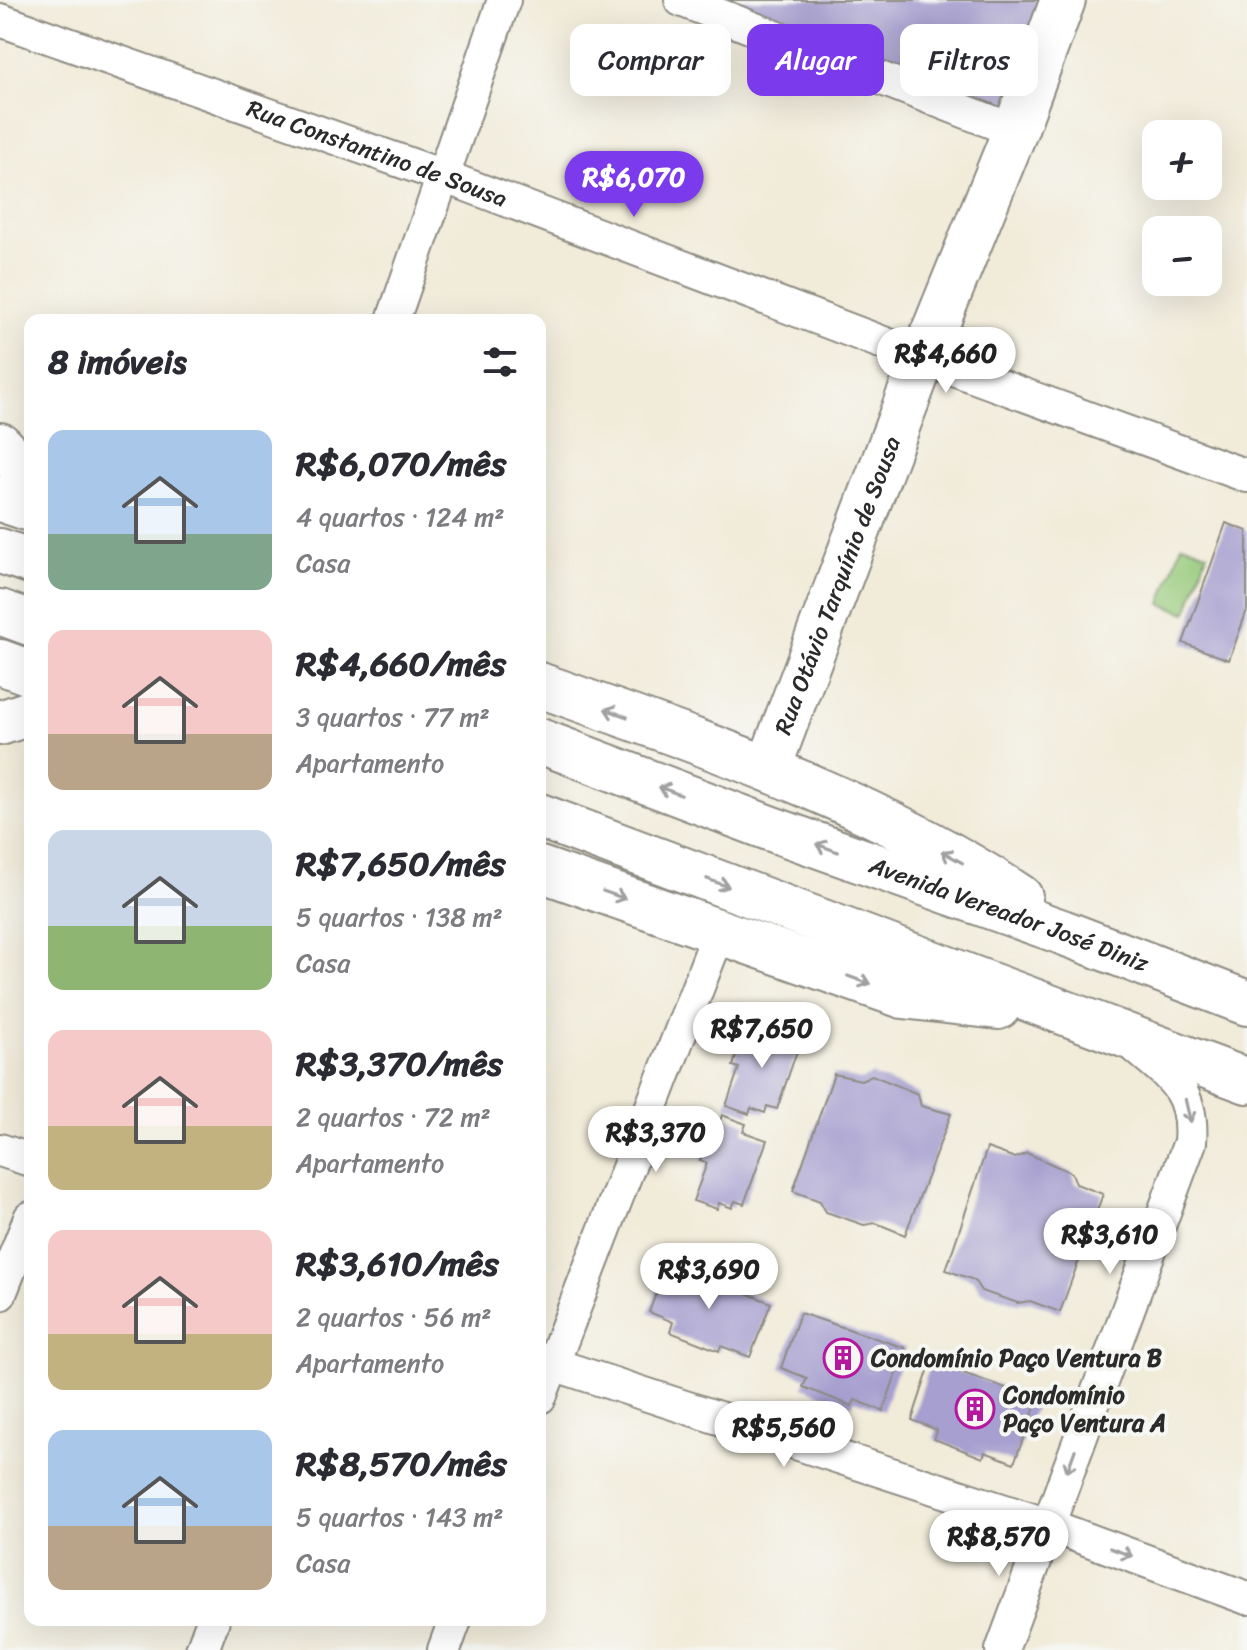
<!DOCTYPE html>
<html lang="pt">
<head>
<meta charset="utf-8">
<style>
	body { margin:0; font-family:Sriracha,sans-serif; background:#f7f7f7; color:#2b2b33; height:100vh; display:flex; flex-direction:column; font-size:30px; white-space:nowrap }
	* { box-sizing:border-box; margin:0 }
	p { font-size:26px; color:#7c7c81 }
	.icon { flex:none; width:44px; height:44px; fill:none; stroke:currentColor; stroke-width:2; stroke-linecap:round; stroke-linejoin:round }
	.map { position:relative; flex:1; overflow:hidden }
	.panel { position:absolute; left:24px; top:314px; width:522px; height:1312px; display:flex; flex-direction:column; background:#fff; border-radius:16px; box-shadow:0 8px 32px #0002 }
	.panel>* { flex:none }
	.top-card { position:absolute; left:570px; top:24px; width:556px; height:72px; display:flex; gap:16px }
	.controls { position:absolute; left:1142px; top:120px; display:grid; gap:16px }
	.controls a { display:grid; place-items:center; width:80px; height:80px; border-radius:16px; background:#fff; box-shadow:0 8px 32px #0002; font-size:40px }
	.price { position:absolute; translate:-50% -68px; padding:0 18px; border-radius:28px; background:#fff; color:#222; font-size:26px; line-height:52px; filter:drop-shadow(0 2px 4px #0008) }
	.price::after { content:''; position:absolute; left:50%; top:48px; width:24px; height:18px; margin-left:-12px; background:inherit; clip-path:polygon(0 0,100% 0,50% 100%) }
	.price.active { background:#7c3aed; color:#fff }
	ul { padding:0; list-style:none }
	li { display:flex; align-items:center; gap:24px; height:200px; padding:0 24px }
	li span { display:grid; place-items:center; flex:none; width:224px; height:160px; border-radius:16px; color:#555 }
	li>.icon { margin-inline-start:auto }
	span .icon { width:96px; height:96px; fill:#fffc; stroke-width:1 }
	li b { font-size:34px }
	h2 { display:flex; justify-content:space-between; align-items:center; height:96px; padding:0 24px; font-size:34px }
	.pill { padding:0 28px; border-radius:16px; background:#fff; box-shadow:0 8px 32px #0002; font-size:28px; line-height:72px }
	.pill.active { background:#7c3aed; color:#fff }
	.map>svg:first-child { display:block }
</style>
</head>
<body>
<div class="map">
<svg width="1247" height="1650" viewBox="0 0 1247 1650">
	<rect width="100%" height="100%" fill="#f6f6f2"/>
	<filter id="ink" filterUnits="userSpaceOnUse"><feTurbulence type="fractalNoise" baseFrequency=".0125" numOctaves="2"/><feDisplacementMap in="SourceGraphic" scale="16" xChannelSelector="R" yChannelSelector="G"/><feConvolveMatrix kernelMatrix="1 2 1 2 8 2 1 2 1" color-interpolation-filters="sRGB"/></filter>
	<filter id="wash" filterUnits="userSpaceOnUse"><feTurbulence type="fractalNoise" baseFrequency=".006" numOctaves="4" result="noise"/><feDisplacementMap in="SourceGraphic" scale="32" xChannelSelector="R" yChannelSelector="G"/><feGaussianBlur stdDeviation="1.8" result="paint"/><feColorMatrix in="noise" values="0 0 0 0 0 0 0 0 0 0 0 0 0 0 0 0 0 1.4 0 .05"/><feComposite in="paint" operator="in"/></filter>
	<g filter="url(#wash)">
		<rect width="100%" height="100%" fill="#f1ebd9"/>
		<polygon fill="#96c979" stroke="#607a52" stroke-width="2" points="1182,544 1207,553 1187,613 1161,604"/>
		<g id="blocks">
			<g fill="#a69fcf">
				<polygon points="706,0 1056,0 1013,121"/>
				<polygon points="1226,523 1247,531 1247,610 1229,660 1183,643"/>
				<polygon points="754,1020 778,1029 775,1037 799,1045 777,1109 767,1106 765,1113 751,1108 749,1114 726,1106 739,1068 733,1066 738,1049 743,1051"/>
				<polygon points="834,1074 861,1080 872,1075 918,1094 921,1106 951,1114 905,1235 876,1223 864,1225 826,1212 820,1201 793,1191"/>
				<polygon points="722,1115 746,1124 743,1132 767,1140 744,1204 735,1201 732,1208 719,1203 717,1209 693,1201 707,1163 700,1160 706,1144 711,1146"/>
				<polygon points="987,1148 1015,1158 1027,1153 1072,1173 1076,1184 1103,1194 1060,1312 1030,1301 1018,1303 981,1291 974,1280 946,1270"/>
				<polygon points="668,1262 771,1303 750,1357 721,1346 719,1351 670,1332 673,1322 649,1312"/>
				<polygon points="800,1313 905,1348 883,1411 855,1400 852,1406 803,1387 807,1378 781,1368"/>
				<polygon points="931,1362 1038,1399 1014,1463 985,1452 983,1458 934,1439 937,1430 912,1420"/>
			</g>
		</g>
	</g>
	<g filter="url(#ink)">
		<use href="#blocks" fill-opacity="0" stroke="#8e8b82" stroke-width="2"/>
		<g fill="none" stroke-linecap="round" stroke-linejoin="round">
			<g stroke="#8e8b82" stroke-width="36">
				<g id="street">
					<polyline points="681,0 1015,131"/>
					<path id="s1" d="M0,20L443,176L923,358L1247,476"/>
					<polyline points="393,320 504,0"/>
					<polyline points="0,1150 30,1160"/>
					<polyline points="0,1294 30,1218"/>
					<polyline points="540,1360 1048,1525 1247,1598"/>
					<polyline points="540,1397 719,932"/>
					<polyline points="202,1650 213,1620"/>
					<polyline points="444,1650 455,1620"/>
					<path d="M1002,1650L1190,1142C1194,1093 1173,1078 1138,1049"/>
				</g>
			</g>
			<g stroke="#8e8b82" stroke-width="48">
				<g id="secondary">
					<path id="s2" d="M769,767L923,358L1015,131L1063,0"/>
				</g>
			</g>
			<g stroke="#8e8b82" stroke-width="48">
				<g id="primary">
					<polyline points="0,499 30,509"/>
					<polyline points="0,551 30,561"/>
					<polyline points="0,612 30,623"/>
					<polyline points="0,662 30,673"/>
					<path d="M540,685C704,744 873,800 1020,897"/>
					<path id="s3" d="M540,741L769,828L1062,932L1247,1003"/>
					<polyline points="540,816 1247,1081"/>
					<polyline points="540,869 903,996 998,1007"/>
				</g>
			</g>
			<g stroke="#8e8b82" stroke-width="48">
				<g id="highway">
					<polyline points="0,445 30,476"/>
					<polyline points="0,723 30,713"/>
				</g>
			</g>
			<use href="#street" stroke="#fff" stroke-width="32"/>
			<use href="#secondary" stroke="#fff" stroke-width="44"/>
			<use href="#primary" stroke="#fff" stroke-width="44"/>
			<use href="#highway" stroke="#fff" stroke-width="44"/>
		</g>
		<defs><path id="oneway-shaft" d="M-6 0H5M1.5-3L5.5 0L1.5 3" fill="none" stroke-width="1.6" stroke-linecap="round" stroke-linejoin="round" transform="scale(2)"/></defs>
		<g stroke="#a0a0a0">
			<use href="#oneway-shaft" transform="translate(616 713) rotate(-160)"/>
			<use href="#oneway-shaft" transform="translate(670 791) rotate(-159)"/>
			<use href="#oneway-shaft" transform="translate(827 848) rotate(-160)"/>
			<use href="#oneway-shaft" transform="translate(952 857) rotate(-151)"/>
			<use href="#oneway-shaft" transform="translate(718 883) rotate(21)"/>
			<use href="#oneway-shaft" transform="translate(614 895) rotate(19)"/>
			<use href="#oneway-shaft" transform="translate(859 980) rotate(20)"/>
			<use href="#oneway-shaft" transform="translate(1188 1111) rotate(77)"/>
			<use href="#oneway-shaft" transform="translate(1071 1461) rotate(110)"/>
			<use href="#oneway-shaft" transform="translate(1121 1552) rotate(20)"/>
		</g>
	</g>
	<defs>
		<g id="building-ring" transform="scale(2)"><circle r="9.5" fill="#f6f6f2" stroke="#b5179e" stroke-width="1.5"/><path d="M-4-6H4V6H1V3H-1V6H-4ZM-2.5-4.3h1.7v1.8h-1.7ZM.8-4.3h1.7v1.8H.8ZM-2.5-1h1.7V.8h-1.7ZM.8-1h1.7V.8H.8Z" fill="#b5179e"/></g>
	</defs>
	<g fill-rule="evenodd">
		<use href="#building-ring" x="843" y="1358"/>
		<use href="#building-ring" x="975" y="1409"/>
	</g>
	<g text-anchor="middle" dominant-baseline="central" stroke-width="8" stroke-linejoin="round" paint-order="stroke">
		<g font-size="24" fill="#2b2b2b" stroke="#f6f6f2">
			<text stroke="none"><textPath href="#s1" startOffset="400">Rua Constantino de Sousa</textPath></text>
			<text stroke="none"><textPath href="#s2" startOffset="194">Rua Otávio Tarquínio de Sousa</textPath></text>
			<text stroke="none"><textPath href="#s3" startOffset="500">Avenida Vereador José Diniz</textPath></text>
		</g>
		<g font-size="24" font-weight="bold" fill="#2b2b2b" stroke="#f6f6f2" text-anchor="start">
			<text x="871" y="1358">Condomínio Paço Ventura B</text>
			<text x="1003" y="1395">Condomínio<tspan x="1003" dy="28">Paço Ventura A</tspan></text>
		</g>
	</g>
</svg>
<div class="controls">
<a>+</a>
<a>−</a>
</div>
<b class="price active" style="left:634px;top:219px">R$6,070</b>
<b class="price" style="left:946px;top:395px">R$4,660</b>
<b class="price" style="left:762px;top:1070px">R$7,650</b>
<b class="price" style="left:656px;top:1174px">R$3,370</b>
<b class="price" style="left:1110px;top:1276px">R$3,610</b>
<b class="price" style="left:709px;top:1311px">R$3,690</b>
<b class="price" style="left:784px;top:1469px">R$5,560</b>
<b class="price" style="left:999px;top:1578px">R$8,570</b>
<div class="top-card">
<a class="pill">Comprar</a>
<a class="pill active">Alugar</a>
<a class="pill">Filtros</a>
</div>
<section class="panel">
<h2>8 imóveis<svg class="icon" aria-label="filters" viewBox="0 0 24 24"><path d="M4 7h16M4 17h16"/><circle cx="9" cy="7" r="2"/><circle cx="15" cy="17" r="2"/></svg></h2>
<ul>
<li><span style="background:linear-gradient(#a9c7e8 65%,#7fa58c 0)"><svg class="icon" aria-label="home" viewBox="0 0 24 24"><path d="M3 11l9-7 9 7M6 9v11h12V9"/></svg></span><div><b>R$6,070/mês</b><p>4 quartos · 124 m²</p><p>Casa</p></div></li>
<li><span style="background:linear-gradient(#f6c9c9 65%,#b9a48a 0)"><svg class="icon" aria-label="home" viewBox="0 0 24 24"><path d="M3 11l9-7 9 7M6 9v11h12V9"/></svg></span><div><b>R$4,660/mês</b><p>3 quartos · 77 m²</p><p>Apartamento</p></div></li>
<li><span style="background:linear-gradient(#c9d6e8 60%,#8fb573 0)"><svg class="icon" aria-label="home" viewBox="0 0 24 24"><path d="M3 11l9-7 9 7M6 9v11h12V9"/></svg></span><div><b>R$7,650/mês</b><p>5 quartos · 138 m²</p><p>Casa</p></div></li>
<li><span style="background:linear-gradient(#f6c9c9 60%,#c2b280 0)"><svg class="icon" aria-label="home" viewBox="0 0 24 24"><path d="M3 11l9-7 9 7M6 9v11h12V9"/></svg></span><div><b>R$3,370/mês</b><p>2 quartos · 72 m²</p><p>Apartamento</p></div></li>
<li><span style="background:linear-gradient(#f6c9c9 65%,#c2b280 0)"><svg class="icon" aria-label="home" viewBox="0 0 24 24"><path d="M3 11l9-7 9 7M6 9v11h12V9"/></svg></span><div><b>R$3,610/mês</b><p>2 quartos · 56 m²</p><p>Apartamento</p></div></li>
<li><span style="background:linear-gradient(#a9c7e8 60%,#b9a48a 0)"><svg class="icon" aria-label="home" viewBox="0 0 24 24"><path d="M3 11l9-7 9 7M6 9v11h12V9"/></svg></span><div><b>R$8,570/mês</b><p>5 quartos · 143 m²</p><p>Casa</p></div></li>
</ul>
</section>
</div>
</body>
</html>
